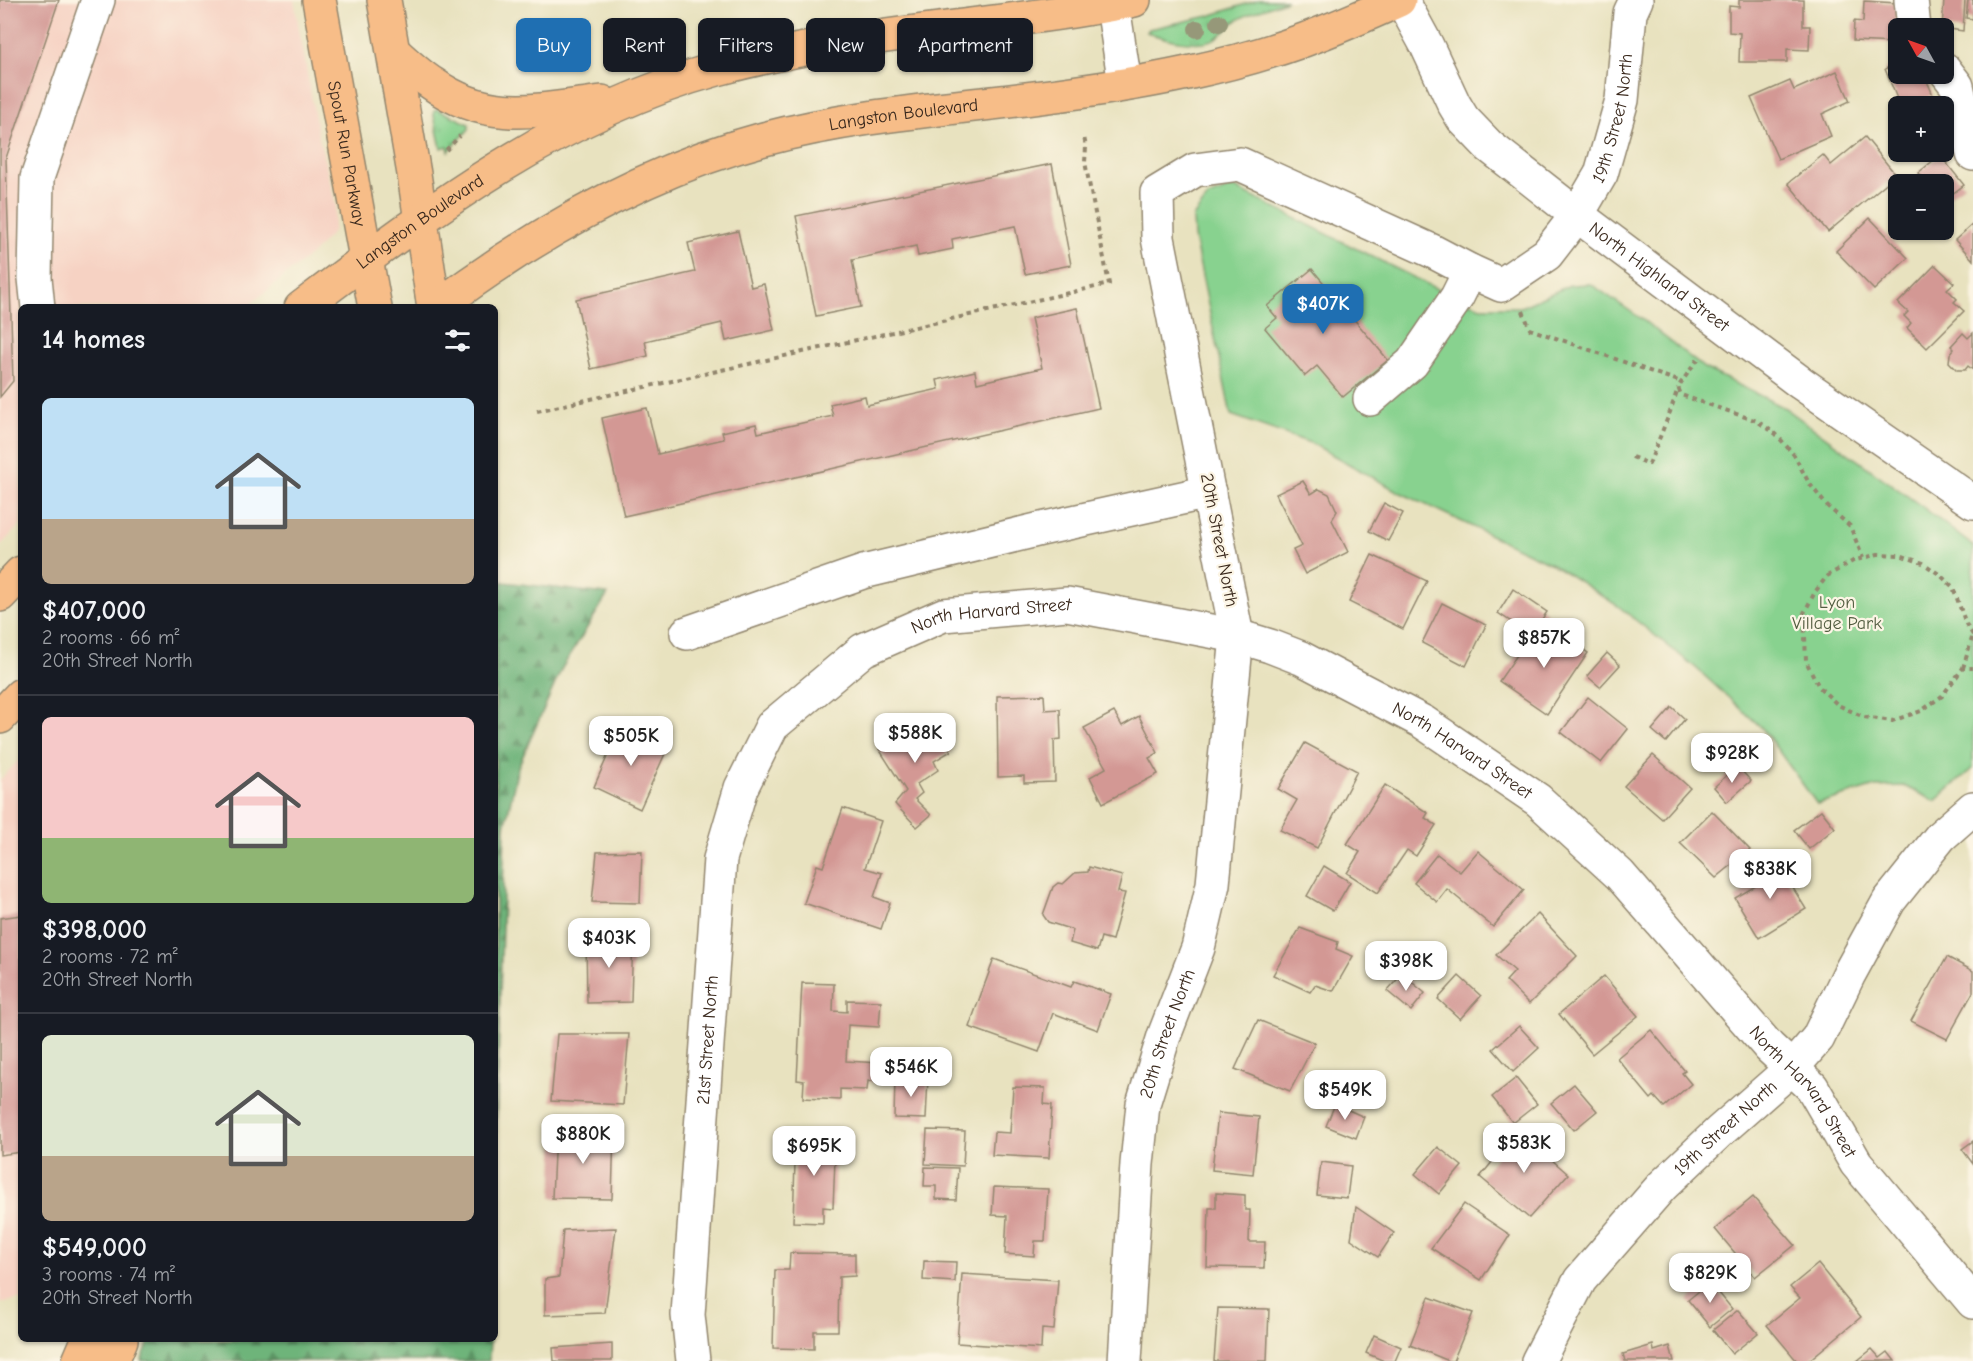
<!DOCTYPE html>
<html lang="en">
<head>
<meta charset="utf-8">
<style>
	body { margin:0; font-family:"Comic Neue",sans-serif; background:#242831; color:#f1f3f6; height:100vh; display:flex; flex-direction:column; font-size:22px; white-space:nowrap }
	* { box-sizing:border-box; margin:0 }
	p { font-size:20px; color:#9ea1a6 }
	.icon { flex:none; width:33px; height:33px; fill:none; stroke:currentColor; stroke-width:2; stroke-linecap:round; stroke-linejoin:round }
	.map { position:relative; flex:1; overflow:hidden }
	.details { position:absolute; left:18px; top:304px; width:480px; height:1038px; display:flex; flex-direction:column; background:#171b24; border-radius:9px; box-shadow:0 2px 4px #0004 }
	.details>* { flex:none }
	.guide { position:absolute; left:516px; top:18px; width:570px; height:54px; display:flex; gap:12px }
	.needle { width:39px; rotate:310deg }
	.controls { position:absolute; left:1888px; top:18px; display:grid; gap:12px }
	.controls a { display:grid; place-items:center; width:66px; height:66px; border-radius:9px; background:#171b24; box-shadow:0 2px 4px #0004; font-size:30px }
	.price { position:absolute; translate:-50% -51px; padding:0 14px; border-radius:12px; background:#fff; color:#222; font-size:20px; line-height:39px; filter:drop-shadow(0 2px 3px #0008) }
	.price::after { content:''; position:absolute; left:50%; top:36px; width:18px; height:14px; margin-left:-9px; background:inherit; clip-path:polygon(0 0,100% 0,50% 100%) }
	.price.on { background:#1f6fb2; color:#fff }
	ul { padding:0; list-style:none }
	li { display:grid; align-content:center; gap:12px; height:318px; padding:0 24px }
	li+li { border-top:2px solid #363941 }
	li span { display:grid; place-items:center; height:186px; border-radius:9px; color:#555 }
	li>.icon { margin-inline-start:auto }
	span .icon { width:108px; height:108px; fill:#fffc; stroke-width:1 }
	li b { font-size:26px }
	h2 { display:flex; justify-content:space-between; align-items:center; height:72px; padding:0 24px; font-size:26px }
	.tag { padding:0 21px; border-radius:9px; background:#171b24; box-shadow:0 2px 4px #0004; font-size:21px; line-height:54px }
	.tag.on { background:#1f6fb2; color:#fff }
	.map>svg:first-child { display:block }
</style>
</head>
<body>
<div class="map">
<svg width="1973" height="1361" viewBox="0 0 1973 1361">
	<defs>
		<pattern id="grass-tufts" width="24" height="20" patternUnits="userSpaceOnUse" patternTransform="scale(1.5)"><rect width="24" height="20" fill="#88d28f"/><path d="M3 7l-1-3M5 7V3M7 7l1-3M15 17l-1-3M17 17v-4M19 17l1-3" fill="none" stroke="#76b47b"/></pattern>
		<pattern id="forest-firs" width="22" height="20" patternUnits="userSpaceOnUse" patternTransform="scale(1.5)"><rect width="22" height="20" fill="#6eb47a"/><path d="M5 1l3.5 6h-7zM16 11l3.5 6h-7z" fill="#5c9363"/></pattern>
	</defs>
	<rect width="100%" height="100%" fill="#fcf5e5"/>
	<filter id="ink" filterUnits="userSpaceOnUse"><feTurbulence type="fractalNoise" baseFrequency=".0167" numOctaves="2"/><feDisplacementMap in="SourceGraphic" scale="12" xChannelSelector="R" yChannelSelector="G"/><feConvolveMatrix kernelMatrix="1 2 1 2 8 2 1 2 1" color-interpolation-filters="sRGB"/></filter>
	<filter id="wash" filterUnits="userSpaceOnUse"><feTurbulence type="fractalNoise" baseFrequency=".008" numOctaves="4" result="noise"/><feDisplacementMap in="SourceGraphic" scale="24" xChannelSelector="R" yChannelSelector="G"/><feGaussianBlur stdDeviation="1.35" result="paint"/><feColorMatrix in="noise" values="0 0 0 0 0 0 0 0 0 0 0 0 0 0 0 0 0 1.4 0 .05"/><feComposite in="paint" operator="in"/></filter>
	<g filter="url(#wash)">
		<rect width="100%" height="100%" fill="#e8e2bf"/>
		<g fill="#f6d2c3">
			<polygon points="0,0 294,0 318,134 336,206 333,232 314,252 247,307 21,308 21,524 0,546"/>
			<polygon points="21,758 21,1299 0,1303 0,780"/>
		</g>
		<g fill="url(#grass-tufts)" stroke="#627e56" stroke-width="1.5">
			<path d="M1258,0H1287C1270,7 1250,12 1234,22C1228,27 1223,34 1216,38C1201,48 1163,39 1147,32L1149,29L1209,16Z"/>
			<polygon points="437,109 469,124 469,129 449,151 448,146 441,148 434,116 434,111"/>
		</g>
		<g fill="url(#forest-firs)" stroke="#546f4c" stroke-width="1.5">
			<polygon points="495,581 608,594 562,668 518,767 505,827 495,1162"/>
			<polygon points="150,1340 490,1340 489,1361 141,1361"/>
		</g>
		<polygon fill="#88d28f" stroke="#627e56" stroke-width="1.5" points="1233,187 1435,288 1481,307 1521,307 1570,285 1591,284 1643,320 1704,368 1785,408 1924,508 1973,546 1973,768 1935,801 1904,786 1872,787 1817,804 1762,728 1696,668 1618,606 1554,565 1399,492 1313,444 1231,415 1194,237 1193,217 1208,197"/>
		<g id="blocks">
			<g fill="#d39894">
				<polygon points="0,0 59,0 6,158 13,381 0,397"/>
				<polygon points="1739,0 1803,0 1803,26 1810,26 1809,50 1787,49 1787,62 1739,62 1740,33 1729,32 1729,6 1739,7"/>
				<polygon points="1944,0 1965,0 1963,31 1942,28"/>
				<polygon points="1968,0 1973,0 1973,19 1966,18"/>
				<polygon points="1864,1 1897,3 1894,43 1853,41 1854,21 1863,22"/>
				<polygon points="1899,63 1899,74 1924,74 1933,95 1906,106 1900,106 1885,69"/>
				<polygon points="1837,71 1850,101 1822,114 1831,136 1778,159 1751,98 1790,81 1794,90"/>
				<polygon points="1865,137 1896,175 1828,232 1788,183 1823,155 1831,165"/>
				<polygon points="1940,155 1964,185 1944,200 1944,184 1927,184 1918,173"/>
				<polygon points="1052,164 1071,265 1025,274 1015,226 952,239 953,249 918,256 916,246 852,260 861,307 816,316 796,216"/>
				<polygon points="1870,218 1908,258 1874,290 1836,251"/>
				<polygon points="1973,224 1973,260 1955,240"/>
				<polygon points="738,231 751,287 764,284 774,330 726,341 722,323 645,341 648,356 591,369 576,299 695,272 688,243"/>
				<polygon points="1935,265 1954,283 1947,289 1957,299 1954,302 1964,311 1927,348 1907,328 1911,323 1904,316 1908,312 1898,303"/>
				<polygon points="1312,269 1388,360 1343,397 1317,366 1305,376 1265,328 1277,318 1267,306"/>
				<polygon points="1077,308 1099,408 624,516 602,418 647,408 658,454 724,439 722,432 756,424 758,433 833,416 830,404 865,396 867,405 939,389 937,380 975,371 977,383 1042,368 1031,318"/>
				<polygon points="1963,333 1968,338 1973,333 1973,370 1968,366 1965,370 1957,370 1949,362 1950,354 1954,349 1951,346"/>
				<polygon points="1303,481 1311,494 1319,489 1329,494 1337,511 1332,520 1348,552 1305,574 1293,550 1302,546 1276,494"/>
				<polygon points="1384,503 1403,513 1388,541 1369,531"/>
				<polygon points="1372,555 1427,581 1403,629 1349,602"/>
				<polygon points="1513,589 1547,612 1531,635 1498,613"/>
				<polygon points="1442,603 1486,625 1466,666 1422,643"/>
				<polygon points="1547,624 1588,653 1547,714 1499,681 1526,642 1532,646"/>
				<polygon points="1607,653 1620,665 1600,687 1587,676"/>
				<polygon points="1044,695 1045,710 1060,709 1061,739 1054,740 1055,782 1024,783 1024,776 998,777 997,696"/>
				<polygon points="1588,697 1628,729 1601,763 1561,732"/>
				<polygon points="1672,707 1685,719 1666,742 1652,730"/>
				<polygon points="1114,712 1122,726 1139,716 1158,753 1149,758 1158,774 1103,803 1090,777 1106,768 1084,728"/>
				<polygon points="929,717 951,751 934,761 938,770 917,784 922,793 915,799 931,815 917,827 895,804 906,791 879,749"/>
				<polygon points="621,725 668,747 640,809 594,787"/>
				<polygon points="1305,743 1357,771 1317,848 1280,830 1297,800 1278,789"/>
				<polygon points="1653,755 1690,788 1662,819 1624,786"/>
				<polygon points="1737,766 1751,781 1727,802 1714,787"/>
				<polygon points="1385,785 1428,813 1425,818 1436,825 1416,856 1407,850 1378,893 1347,873 1360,852 1347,844"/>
				<polygon points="843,808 881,821 865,868 882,873 874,897 890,903 881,929 804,903 817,865 823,867"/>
				<polygon points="1821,810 1835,828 1809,849 1794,830"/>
				<polygon points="1712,811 1750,850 1716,878 1680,843"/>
				<polygon points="642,851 640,903 592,902 597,852"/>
				<polygon points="1478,851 1524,890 1493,927 1447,889 1437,902 1414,883 1437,854 1460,872"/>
				<polygon points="1775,859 1806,909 1759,938 1735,898 1761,883 1754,872"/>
				<polygon points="1324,866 1350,882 1333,911 1307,896"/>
				<polygon points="1089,867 1122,876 1118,892 1125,893 1112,940 1101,937 1097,951 1070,943 1073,930 1048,922 1043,915 1053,887 1058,883 1063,884 1075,873 1088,872"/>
				<polygon points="1538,914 1577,956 1529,1004 1506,981 1515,971 1496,955"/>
				<polygon points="21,915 21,1152 0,1155 0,918"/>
				<polygon points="1300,928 1338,942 1336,949 1353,956 1333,991 1315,985 1310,992 1273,975"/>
				<polygon points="633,933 631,1002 587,1003 586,938"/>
				<polygon points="1947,957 1973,971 1973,992 1947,1039 1911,1021"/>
				<polygon points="994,959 1071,987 1074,981 1111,994 1098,1030 1053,1013 1039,1052 969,1027"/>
				<polygon points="1402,974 1425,993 1411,1011 1387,991"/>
				<polygon points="1459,976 1481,996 1460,1019 1438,999"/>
				<polygon points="1604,976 1638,1016 1592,1054 1559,1014"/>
				<polygon points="802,983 834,984 833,1011 847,1012 847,1000 881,1001 879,1027 848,1025 846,1061 880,1063 879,1082 868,1081 867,1090 840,1089 840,1100 803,1098 804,1081 797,1080"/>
				<polygon points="1258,1020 1315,1043 1290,1091 1235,1069"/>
				<polygon points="1519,1026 1539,1048 1513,1072 1493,1049"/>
				<polygon points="1651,1030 1685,1071 1682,1073 1691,1084 1664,1107 1654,1096 1651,1099 1617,1058"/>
				<polygon points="557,1034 629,1034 623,1105 551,1101"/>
				<polygon points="895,1077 928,1078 926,1119 894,1118"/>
				<polygon points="1516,1078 1537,1104 1513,1123 1492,1097"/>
				<polygon points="1574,1084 1597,1111 1574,1130 1551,1103"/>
				<polygon points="1013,1087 1045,1088 1044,1104 1052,1105 1049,1158 992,1155 994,1132 1010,1133"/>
				<polygon points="1335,1104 1364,1117 1356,1138 1326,1126"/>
				<polygon points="1218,1113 1259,1117 1253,1174 1212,1170"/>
				<polygon points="614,1130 612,1199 552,1198 555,1131"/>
				<polygon points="927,1130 965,1131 963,1166 925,1164"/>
				<polygon points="1518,1130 1568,1174 1529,1218 1480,1177"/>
				<polygon points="796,1134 836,1135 833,1208 823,1207 823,1223 793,1222"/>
				<polygon points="1973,1141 1973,1164 1962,1149"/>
				<polygon points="1438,1147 1462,1166 1439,1194 1415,1174"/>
				<polygon points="1321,1162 1351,1166 1347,1198 1317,1195"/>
				<polygon points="925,1167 958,1168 956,1200 936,1199 936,1186 924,1186"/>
				<polygon points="994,1187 1048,1189 1045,1241 1035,1241 1034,1256 1005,1254 1007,1216 992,1215"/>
				<polygon points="1216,1193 1245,1195 1245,1210 1250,1210 1249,1242 1265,1242 1264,1268 1207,1267 1209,1208 1216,1208"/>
				<polygon points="1753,1197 1795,1245 1755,1277 1715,1229"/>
				<polygon points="1464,1204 1510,1235 1481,1280 1431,1248"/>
				<polygon points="1356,1207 1394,1233 1378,1257 1351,1239"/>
				<polygon points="616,1228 605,1313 545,1315 545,1279 559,1277 563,1230"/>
				<polygon points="790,1253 855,1254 855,1276 839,1277 838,1331 814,1331 814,1349 773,1348 775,1270 789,1270"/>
				<polygon points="924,1261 956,1262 955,1282 923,1280"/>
				<polygon points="1818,1264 1861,1317 1808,1361 1797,1361 1767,1325 1800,1298 1790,1287"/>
				<polygon points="962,1274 1058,1280 1054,1330 1042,1329 1041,1349 957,1343"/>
				<polygon points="1710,1282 1732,1309 1710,1327 1688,1300"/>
				<polygon points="1429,1297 1473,1313 1453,1361 1449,1361 1410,1345"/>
				<polygon points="1218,1308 1269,1309 1267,1361 1214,1361"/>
				<polygon points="1738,1310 1758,1333 1732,1354 1713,1330"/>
				<polygon points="1374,1335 1401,1347 1395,1361 1384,1361 1366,1353"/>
				<polygon points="612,1344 612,1361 554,1361 553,1348"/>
				<polygon points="1653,1345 1654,1351 1670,1346 1674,1361 1625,1361 1623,1354"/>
				<polygon points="1872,1349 1880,1358 1888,1352 1895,1361 1857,1361"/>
			</g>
		</g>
	</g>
	<g filter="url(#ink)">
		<use href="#blocks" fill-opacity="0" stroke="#92866e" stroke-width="1.5"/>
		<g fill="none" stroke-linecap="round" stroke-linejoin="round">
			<g stroke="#92866e" stroke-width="36">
				<g id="minor">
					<polyline points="1112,0 1125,84"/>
					<path id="s1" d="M1402,0L1427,46L1454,104L1463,119L1489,146L1577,215L1801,383L1973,502"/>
					<polyline points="1911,0 1914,28"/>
					<polyline points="1944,69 1957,86 1973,154"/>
					<polyline points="38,308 35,278 37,178 98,0"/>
					<polyline points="1370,399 1412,363 1457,297 1470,271"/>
					<polyline points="687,633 863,572 1041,529 1209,492"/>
					<path id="s2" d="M693,1361L688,1315L720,859L741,788L772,726L863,650L943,615L1067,604L1237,636L1270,646L1301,658L1423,722L1538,800L1620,875L1769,1047L1812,1087L1856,1163L1973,1302"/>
					<path id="s3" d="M1125,1361L1137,1164L1143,1104L1164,1036L1198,948L1213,884L1237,636L1158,238L1157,193L1195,170L1240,164L1432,251L1470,271L1501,285L1547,254L1577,215L1601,174L1622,100L1630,13L1636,0"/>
					<path id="s4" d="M1538,1361L1580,1280L1662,1186L1719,1132L1792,1068L1818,1038L1849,974L1889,901L1941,836L1973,808"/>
				</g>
			</g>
			<g stroke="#92866e" stroke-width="36">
				<g id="major">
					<path id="s5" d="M319,0L375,308"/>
					<polyline points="384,0 414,174 434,308"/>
					<path d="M394,52C406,63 419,75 433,84C489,124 539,110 602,102"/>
					<path id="s6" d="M301,308C431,210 558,113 717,69C853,31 996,28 1134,0"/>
					<path id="s7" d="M436,308C535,234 644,171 764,139C862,113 964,108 1064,94C1145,83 1227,68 1304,40C1336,28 1368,14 1399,0"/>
					<polyline points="0,595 21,573"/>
					<polyline points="0,717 21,695"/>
					<polyline points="79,1361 88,1340"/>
					<polyline points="112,1361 121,1340"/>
				</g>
			</g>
			<g stroke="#92866e" stroke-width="4" stroke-dasharray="4.5 4.5" stroke-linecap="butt">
				<polyline points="446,150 460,136"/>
				<polyline points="1523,311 1530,329 1681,382"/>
				<polyline points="1698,359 1678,387 1681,395 1757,421 1776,434 1794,455 1809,483 1827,506 1850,526 1863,558"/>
				<polyline points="537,411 1109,284 1085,162 1086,147 1084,137"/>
				<polyline points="1632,457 1649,464 1670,412 1678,388"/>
				<polyline points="1973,635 1966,624 1953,587 1939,574 1923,563 1900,555 1878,554 1853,561 1827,576 1815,592 1804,613 1806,661 1819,687 1838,705 1864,717 1892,721 1921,711 1942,696 1963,668 1973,668"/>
				<polyline points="1963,668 1973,635"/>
			</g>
			<use href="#minor" stroke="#fff" stroke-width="33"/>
			<use href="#major" stroke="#f7bd88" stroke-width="33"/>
		</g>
		<g fill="#969879">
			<circle cx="1219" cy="23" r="9"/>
			<circle cx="1197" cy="29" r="9"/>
		</g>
	</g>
	<g text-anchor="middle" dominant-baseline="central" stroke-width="4.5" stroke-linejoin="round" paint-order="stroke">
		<g font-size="18" fill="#3b2a1e" stroke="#fcf5e5">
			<text stroke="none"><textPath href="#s7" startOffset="513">Langston Boulevard</textPath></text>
			<text stroke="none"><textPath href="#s3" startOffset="1776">19th Street North</textPath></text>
			<text stroke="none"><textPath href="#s5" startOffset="156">Spout Run Parkway</textPath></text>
			<text stroke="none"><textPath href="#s6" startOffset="147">Langston Boulevard</textPath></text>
			<text stroke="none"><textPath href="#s1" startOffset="386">North Highland Street</textPath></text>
			<text transform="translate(1219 540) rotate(79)">20th Street North</text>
			<text stroke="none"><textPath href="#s2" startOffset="900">North Harvard Street</textPath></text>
			<text stroke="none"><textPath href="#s2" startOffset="1404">North Harvard Street</textPath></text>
			<text stroke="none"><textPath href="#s3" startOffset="332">20th Street North</textPath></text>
			<text stroke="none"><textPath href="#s2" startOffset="322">21st Street North</textPath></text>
			<text stroke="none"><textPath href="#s2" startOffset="1890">North Harvard Street</textPath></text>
			<text stroke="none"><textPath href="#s4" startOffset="302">19th Street North</textPath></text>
		</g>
		<g font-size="18" fill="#525c40" stroke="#fcf5e5">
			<text x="1837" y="602">Lyon<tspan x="1837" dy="21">Village Park</tspan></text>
		</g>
	</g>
</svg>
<div class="controls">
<a><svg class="needle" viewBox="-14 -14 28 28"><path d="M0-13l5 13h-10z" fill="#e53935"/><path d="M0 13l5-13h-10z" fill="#9ea1a6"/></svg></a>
<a>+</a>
<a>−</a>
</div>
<b class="price on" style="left:1323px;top:335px">$407K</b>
<b class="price" style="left:1544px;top:669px">$857K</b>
<b class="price" style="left:915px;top:764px">$588K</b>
<b class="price" style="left:631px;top:767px">$505K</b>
<b class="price" style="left:1732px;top:784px">$928K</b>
<b class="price" style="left:1770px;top:900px">$838K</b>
<b class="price" style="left:609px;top:969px">$403K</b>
<b class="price" style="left:1406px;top:992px">$398K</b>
<b class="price" style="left:911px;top:1098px">$546K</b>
<b class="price" style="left:1345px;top:1121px">$549K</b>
<b class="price" style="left:583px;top:1165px">$880K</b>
<b class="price" style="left:1524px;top:1174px">$583K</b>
<b class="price" style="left:814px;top:1177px">$695K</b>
<b class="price" style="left:1710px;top:1304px">$829K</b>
<div class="guide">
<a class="tag on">Buy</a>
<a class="tag">Rent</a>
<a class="tag">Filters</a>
<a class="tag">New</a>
<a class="tag">Apartment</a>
</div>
<section class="details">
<h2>14 homes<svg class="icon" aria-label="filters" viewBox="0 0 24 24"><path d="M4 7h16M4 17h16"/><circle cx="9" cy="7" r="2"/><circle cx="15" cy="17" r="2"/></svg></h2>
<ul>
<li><span style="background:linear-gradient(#bfe0f5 65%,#b9a48a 0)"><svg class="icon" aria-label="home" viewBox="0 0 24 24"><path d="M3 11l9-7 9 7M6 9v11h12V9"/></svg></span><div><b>$407,000</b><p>2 rooms · 66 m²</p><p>20th Street North</p></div></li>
<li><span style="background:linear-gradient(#f6c9c9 65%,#8fb573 0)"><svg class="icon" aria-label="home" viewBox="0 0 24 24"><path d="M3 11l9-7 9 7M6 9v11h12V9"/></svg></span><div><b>$398,000</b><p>2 rooms · 72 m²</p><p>20th Street North</p></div></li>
<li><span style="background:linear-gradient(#dfe7d0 65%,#b9a48a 0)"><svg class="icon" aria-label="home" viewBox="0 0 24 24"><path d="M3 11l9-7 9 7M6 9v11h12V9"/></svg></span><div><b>$549,000</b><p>3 rooms · 74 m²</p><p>20th Street North</p></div></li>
</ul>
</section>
</div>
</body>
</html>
